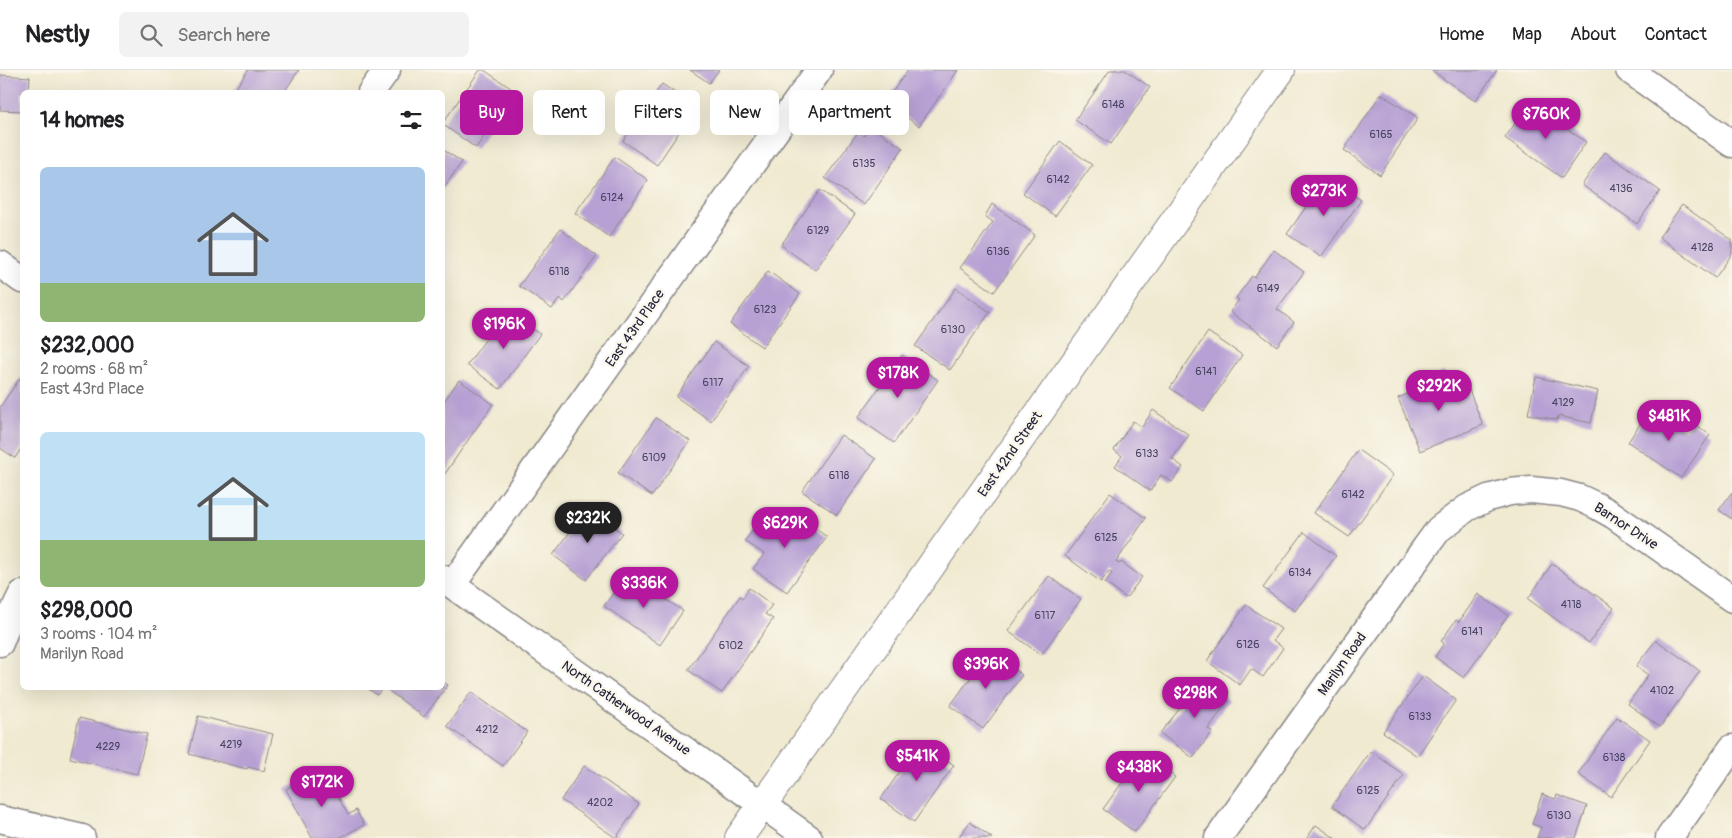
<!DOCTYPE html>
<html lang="en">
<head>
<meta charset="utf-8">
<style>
	body { margin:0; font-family:Pangolin,sans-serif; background:#f2f2f2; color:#202124; height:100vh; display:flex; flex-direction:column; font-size:19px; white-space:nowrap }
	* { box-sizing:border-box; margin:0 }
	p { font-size:16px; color:#757577 }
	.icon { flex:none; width:28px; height:28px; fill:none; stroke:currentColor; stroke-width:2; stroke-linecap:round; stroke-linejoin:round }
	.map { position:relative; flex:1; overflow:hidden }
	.side { position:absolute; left:20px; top:20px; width:425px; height:600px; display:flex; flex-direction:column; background:#fff; border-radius:8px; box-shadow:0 5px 20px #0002 }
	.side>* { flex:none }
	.guide { position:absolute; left:460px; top:20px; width:475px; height:45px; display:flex; gap:10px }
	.price { position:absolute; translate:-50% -42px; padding:0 11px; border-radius:18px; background:#b5179e; color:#fff; font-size:16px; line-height:32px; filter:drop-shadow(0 1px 2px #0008) }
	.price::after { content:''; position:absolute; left:50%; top:30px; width:15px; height:11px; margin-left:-8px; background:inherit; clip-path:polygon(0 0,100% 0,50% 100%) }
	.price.selected { background:#222; color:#fff }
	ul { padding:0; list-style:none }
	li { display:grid; align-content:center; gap:10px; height:265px; padding:0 20px }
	li span { display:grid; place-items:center; height:155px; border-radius:8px; color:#555 }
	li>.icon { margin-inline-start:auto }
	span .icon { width:90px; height:90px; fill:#fffc; stroke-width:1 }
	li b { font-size:21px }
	h2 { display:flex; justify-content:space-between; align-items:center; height:60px; padding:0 20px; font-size:21px }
	.tag { padding:0 18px; border-radius:8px; background:#fff; box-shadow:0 5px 20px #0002; font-size:18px; line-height:45px }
	.tag.selected { background:#b5179e; color:#fff }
	header { display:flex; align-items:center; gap:30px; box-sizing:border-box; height:70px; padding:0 25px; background:#fff; border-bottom:1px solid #e0e0e0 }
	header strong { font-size:24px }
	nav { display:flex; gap:28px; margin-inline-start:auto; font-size:18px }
	.search { width:350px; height:45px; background:#f2f2f2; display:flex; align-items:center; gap:12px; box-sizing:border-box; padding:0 18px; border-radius:8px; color:#757577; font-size:19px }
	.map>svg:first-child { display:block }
</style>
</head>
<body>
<header>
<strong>Nestly</strong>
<div class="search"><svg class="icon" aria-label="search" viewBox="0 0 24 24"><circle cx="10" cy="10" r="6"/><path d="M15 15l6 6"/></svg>Search here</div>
<nav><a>Home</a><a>Map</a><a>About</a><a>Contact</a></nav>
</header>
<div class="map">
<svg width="1732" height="768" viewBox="0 0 1732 768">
	<rect width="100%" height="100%" fill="#fbf7ec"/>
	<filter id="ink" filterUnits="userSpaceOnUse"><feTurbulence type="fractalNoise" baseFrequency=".02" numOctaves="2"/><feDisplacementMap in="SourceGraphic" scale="10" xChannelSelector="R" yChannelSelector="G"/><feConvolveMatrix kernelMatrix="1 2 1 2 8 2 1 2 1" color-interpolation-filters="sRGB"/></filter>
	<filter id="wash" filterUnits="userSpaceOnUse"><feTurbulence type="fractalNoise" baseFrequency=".0096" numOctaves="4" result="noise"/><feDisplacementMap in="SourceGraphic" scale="20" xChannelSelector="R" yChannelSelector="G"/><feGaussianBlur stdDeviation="1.12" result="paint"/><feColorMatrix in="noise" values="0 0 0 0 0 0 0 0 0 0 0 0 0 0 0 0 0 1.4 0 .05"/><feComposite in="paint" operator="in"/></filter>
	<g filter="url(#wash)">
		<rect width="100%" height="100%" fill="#f0ead1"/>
		<g id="blocks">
			<g fill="#b7a1d4">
				<polygon points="248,0 299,0 284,22 233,22"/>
				<polygon points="480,0 484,0 515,21 476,78 442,54"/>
				<polygon points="690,0 719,0 709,13"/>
				<polygon points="908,0 958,0 919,56 885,32"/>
				<polygon points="1110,0 1125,0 1150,17 1111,74 1075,50"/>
				<polygon points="1431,0 1497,0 1475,31"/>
				<polygon points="0,5 30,7 29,22 22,22 22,41 0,40"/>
				<polygon points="662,14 696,37 657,95 623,71"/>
				<polygon points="1381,24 1418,48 1380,105 1344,80"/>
				<polygon points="1529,33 1586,72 1562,108 1505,68"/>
				<polygon points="870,56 903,78 864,135 825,108 858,62 864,66"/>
				<polygon points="1060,71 1092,95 1055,146 1023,123"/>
				<polygon points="442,79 462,92 442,120"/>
				<polygon points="1605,82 1660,121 1637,154 1582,115"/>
				<polygon points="615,87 648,110 609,167 575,143"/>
				<polygon points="1327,107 1361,130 1321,187 1287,164"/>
				<polygon points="820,120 855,144 815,200 781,175"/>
				<polygon points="992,134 1035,165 994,222 960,198 993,152 985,146"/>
				<polygon points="1682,135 1732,170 1732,184 1715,208 1659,167"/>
				<polygon points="560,159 597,186 564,232 560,228 552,239 519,216"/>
				<polygon points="1274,180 1304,202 1277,239 1294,252 1277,276 1230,242 1239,230 1236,228 1252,206 1254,208"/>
				<polygon points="768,201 800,224 762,277 730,254"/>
				<polygon points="956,218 990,242 950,300 915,276"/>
				<polygon points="507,240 540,264 500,319 467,295"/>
				<polygon points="1208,262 1242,285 1204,341 1170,318"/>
				<polygon points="714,272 749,296 711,351 676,327"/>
				<polygon points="902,285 938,310 894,373 858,348"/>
				<polygon points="1444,302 1453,321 1467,315 1483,355 1420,381 1398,328 1421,318 1419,313"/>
				<polygon points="1536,307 1598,321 1591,353 1558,346 1557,350 1528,344"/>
				<polygon points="20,308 22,310 22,377 15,388 0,378 0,337"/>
				<polygon points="459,310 493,334 442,408 442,334"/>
				<polygon points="1651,337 1685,360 1692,352 1710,365 1681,408 1628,372"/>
				<polygon points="1153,340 1189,365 1172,389 1183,397 1172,412 1161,405 1150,421 1115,396 1122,386 1114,380 1133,351 1142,357"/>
				<polygon points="656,348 690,371 652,426 618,403"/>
				<polygon points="841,365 876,389 837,445 802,421"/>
				<polygon points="1358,380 1393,405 1349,467 1314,443"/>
				<polygon points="1732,422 1732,449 1719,440"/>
				<polygon points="1110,423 1146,448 1116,492 1119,494 1121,492 1142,507 1126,528 1105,513 1112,503 1109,501 1101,512 1065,486"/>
				<polygon points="590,439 622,463 586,510 553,485 573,458 575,460"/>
				<polygon points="793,443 827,467 787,522 753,499 764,484 745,471 763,446 782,460"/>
				<polygon points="1304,462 1336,486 1295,541 1263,518"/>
				<polygon points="1552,494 1614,538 1589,573 1528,529"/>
				<polygon points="627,503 683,541 660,575 604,536"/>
				<polygon points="1049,506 1081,529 1041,585 1008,561"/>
				<polygon points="749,518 772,535 765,544 773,549 722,623 688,600 740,526 743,528"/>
				<polygon points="1478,524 1508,545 1464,608 1435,587 1444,573 1441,571 1456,550 1459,552"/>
				<polygon points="1246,535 1281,559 1273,570 1283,578 1263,607 1251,599 1240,615 1207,591"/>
				<polygon points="1656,570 1700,601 1660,657 1628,634 1648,605 1636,596"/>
				<polygon points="990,581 1022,605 983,659 950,636"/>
				<polygon points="1423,606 1456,630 1417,686 1383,662"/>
				<polygon points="1203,610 1229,630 1208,659 1212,662 1193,688 1160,663"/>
				<polygon points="442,611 448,615 424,647 385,618 442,618"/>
				<polygon points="367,618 383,618 377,625"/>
				<polygon points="471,622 527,662 503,696 447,656"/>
				<polygon points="198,646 273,664 264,701 248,697 247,699 189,684"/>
				<polygon points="1617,647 1650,670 1611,727 1578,704"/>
				<polygon points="79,648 147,664 137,704 70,688"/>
				<polygon points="920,672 954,695 914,752 881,729"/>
				<polygon points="1371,681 1404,705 1365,760 1332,736"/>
				<polygon points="1143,684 1175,707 1135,762 1103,739"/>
				<polygon points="584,696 639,734 616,768 561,730"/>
				<polygon points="323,699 348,745 356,740 364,755 339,768 312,768 286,719"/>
				<polygon points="1542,724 1555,729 1557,725 1587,736 1576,768 1537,768 1541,757 1532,754"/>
				<polygon points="970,752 992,768 958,768"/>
				<polygon points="1316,755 1335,768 1307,768"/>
			</g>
		</g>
	</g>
	<g filter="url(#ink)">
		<use href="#blocks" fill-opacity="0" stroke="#898686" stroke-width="1"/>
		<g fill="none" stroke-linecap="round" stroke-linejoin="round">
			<g stroke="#898686" stroke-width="29">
				<g id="minor">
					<polyline points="1629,0 1732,74"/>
					<polyline points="371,22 387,0"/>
					<polyline points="0,194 22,210"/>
					<polyline points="442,508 809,768"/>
					<polyline points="452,515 819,0"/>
					<polyline points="0,573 7,555 22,524"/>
					<polyline points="0,749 82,768"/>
					<polyline points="1218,768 1425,478 1439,459 1467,438 1488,428 1510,422 1531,420 1561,423 1580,428 1597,436 1613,445 1732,529"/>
					<polyline points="1669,768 1732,678"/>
				</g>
			</g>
			<g stroke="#898686" stroke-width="30">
				<polyline id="tertiary" points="739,768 1281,0"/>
			</g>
			<use href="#minor" stroke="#fff" stroke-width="26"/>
			<use href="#tertiary" stroke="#fff" stroke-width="28"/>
		</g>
	</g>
	<g text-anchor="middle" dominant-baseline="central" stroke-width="5" stroke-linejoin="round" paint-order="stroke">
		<g font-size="11" fill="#474261">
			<text x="1113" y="34">6148</text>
			<text x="1381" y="64">6165</text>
			<text x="864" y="93">6135</text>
			<text x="1058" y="109">6142</text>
			<text x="1621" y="118">4136</text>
			<text x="612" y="127">6124</text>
			<text x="818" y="160">6129</text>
			<text x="1702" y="177">4128</text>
			<text x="998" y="181">6136</text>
			<text x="559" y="201">6118</text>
			<text x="1268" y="218">6149</text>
			<text x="765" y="239">6123</text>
			<text x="953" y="259">6130</text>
			<text x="1206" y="301">6141</text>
			<text x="713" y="312">6117</text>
			<text x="1563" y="332">4129</text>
			<text x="1147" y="383">6133</text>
			<text x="654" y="387">6109</text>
			<text x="839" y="405">6118</text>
			<text x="1353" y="424">6142</text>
			<text x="1106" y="467">6125</text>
			<text x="1300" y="502">6134</text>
			<text x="1571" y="534">4118</text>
			<text x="1045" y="545">6117</text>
			<text x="1472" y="561">6141</text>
			<text x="1248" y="574">6126</text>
			<text x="731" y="575">6102</text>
			<text x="1662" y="620">4102</text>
			<text x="1420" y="646">6133</text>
			<text x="487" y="659">4212</text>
			<text x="231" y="674">4219</text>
			<text x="108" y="676">4229</text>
			<text x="1614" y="687">6138</text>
			<text x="1368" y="720">6125</text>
			<text x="600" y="732">4202</text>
			<text x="1559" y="745">6130</text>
		</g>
		<g font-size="14" fill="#22223b" stroke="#fbf7ec">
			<text transform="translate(635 258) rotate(-55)">East 43rd Place</text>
			<text transform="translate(1010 384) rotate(-55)">East 42nd Street</text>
			<text transform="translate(1626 456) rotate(33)">Barnor Drive</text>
			<text transform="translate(1342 594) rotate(-55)">Marilyn Road</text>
			<text transform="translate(626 638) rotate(35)">North Catherwood Avenue</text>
		</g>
	</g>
</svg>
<b class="price" style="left:1546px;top:70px">$760K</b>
<b class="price" style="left:1324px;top:147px">$273K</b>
<b class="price" style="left:504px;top:280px">$196K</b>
<b class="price" style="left:898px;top:329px">$178K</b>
<b class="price" style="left:1439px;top:342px">$292K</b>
<b class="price" style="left:1669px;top:372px">$481K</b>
<b class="price selected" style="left:588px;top:474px">$232K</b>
<b class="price" style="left:785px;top:479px">$629K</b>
<b class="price" style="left:644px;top:539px">$336K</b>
<b class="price" style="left:986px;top:620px">$396K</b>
<b class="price" style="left:1195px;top:649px">$298K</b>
<b class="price" style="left:917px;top:712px">$541K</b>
<b class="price" style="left:1139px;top:723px">$438K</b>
<b class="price" style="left:322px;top:738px">$172K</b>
<div class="guide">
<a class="tag selected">Buy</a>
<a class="tag">Rent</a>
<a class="tag">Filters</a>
<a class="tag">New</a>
<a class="tag">Apartment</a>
</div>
<section class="side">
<h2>14 homes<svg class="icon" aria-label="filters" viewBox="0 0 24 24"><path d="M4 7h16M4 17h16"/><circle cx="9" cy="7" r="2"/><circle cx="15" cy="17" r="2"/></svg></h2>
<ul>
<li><span style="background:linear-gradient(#a9c7e8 75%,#8fb573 0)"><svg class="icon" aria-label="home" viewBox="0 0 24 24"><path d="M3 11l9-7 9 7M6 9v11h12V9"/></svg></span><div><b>$232,000</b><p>2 rooms · 68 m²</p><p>East 43rd Place</p></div></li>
<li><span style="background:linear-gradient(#bfe0f5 70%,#8fb573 0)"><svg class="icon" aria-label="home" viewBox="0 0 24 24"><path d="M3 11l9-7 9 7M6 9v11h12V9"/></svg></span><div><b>$298,000</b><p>3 rooms · 104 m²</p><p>Marilyn Road</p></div></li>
</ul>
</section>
</div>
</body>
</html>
